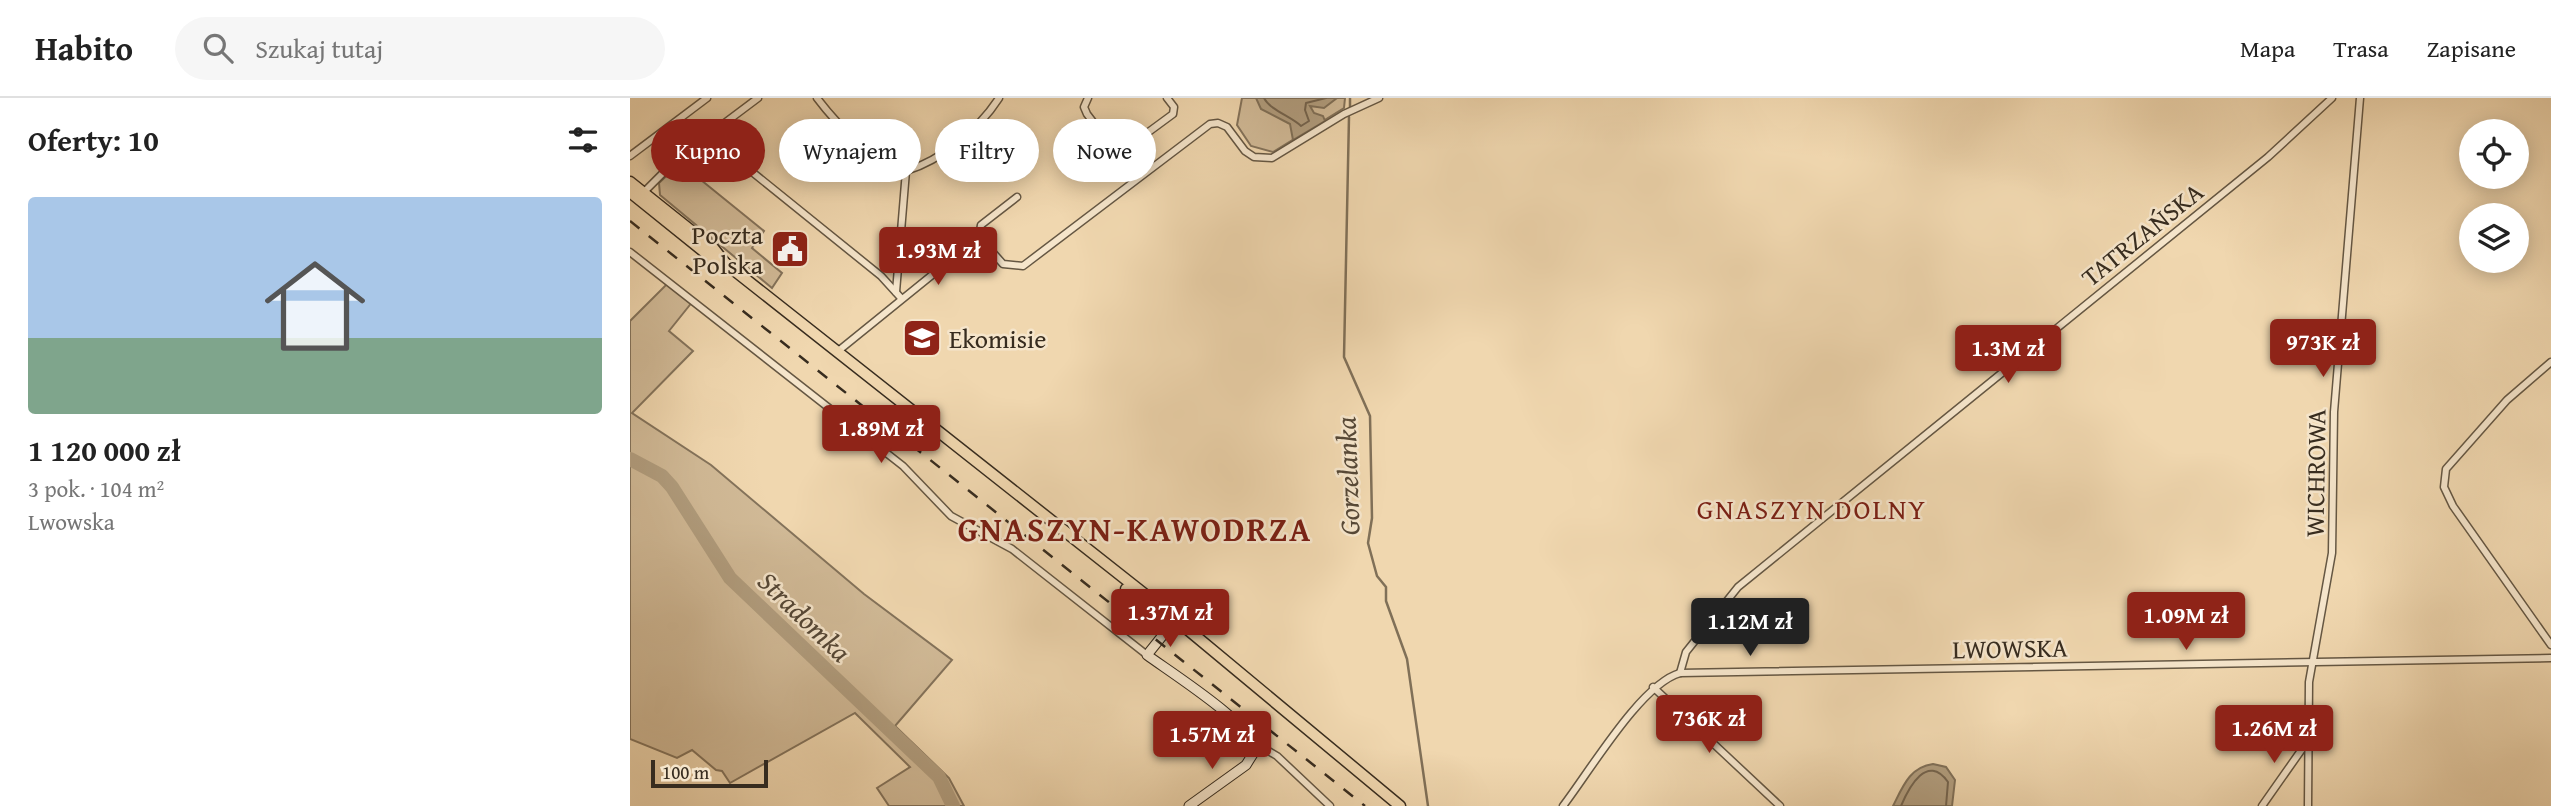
<!DOCTYPE html>
<html lang="pl">
<head>
<meta charset="utf-8">
<style>
	body { margin:0; font-family:"Gentium Book Plus",serif; background:#f6f6f6; color:#222; height:100vh; display:flex; flex-direction:column; font-size:26px; white-space:nowrap }
	* { box-sizing:border-box; margin:0 }
	p { font-size:23px; color:#767676 }
	.icon { flex:none; width:38px; height:38px; fill:none; stroke:currentColor; stroke-width:2; stroke-linecap:round; stroke-linejoin:round }
	.map { position:relative; flex:1; overflow:hidden }
	.sheet { display:flex; flex-direction:column; background:#fff; width:630px }
	.sheet>* { flex:none }
	.guide { position:absolute; left:21px; top:21px; width:665px; height:63px; display:flex; gap:14px }
	.controls { position:absolute; left:1829px; top:21px; display:grid; gap:14px }
	.controls a { display:grid; place-items:center; width:70px; height:70px; border-radius:50%; background:#fff; box-shadow:0 4px 18px #0003; font-size:35px }
	.scale { position:absolute; left:21px; bottom:18px; width:117px; box-sizing:border-box; padding-left:7px; border:4px solid #372c1f; border-top:0; font-size:19px; line-height:24px; white-space:nowrap; color:#372c1f; -webkit-text-stroke:5px #f5e5cb; paint-order:stroke }
	.price { position:absolute; translate:-50% -60px; padding:0 16px; border-radius:7px; background:#8f2418; color:#fff; font-size:23px; line-height:46px; filter:drop-shadow(0 2px 4px #0008) }
	.price::after { content:''; position:absolute; left:50%; top:42px; width:21px; height:16px; margin-left:-10px; background:inherit; clip-path:polygon(0 0,100% 0,50% 100%) }
	.price.on { background:#222; color:#fff }
	ul { padding:0; list-style:none }
	li { display:grid; align-content:center; gap:14px; height:371px; padding:0 28px }
	li span { display:grid; place-items:center; height:217px; border-radius:7px; color:#555 }
	li>.icon { margin-inline-start:auto }
	span .icon { width:126px; height:126px; fill:#fffc; stroke-width:1 }
	li b { font-size:30px }
	h2 { display:flex; justify-content:space-between; align-items:center; height:84px; padding:0 28px; font-size:30px }
	.pill { padding:0 24px; border-radius:32px; background:#fff; box-shadow:0 4px 18px #0003; font-size:24px; line-height:63px }
	.pill.on { background:#8f2418; color:#fff }
	header { display:flex; align-items:center; gap:42px; box-sizing:border-box; height:98px; padding:0 35px; background:#fff; border-bottom:2px solid #e0e0e0 }
	header strong { font-size:33px }
	nav { display:flex; gap:38px; margin-inline-start:auto; font-size:24px }
	.search { width:490px; height:63px; background:#f6f6f6; display:flex; align-items:center; gap:18px; box-sizing:border-box; padding:0 24px; border-radius:38px; color:#767676; font-size:26px }
	main { display:flex; flex:1; min-height:0 }
	.map>svg:first-child { display:block }
</style>
</head>
<body>
<header>
<strong>Habito</strong>
<div class="search"><svg class="icon" aria-label="search" viewBox="0 0 24 24"><circle cx="10" cy="10" r="6"/><path d="M15 15l6 6"/></svg>Szukaj tutaj</div>
<nav><a>Mapa</a><a>Trasa</a><a>Zapisane</a></nav>
</header>
<main>
<section class="sheet">
<h2>Oferty: 10<svg class="icon" aria-label="filters" viewBox="0 0 24 24"><path d="M4 7h16M4 17h16"/><circle cx="9" cy="7" r="2"/><circle cx="15" cy="17" r="2"/></svg></h2>
<ul>
<li><span style="background:linear-gradient(#a9c7e8 65%,#7fa58c 0)"><svg class="icon" aria-label="home" viewBox="0 0 24 24"><path d="M3 11l9-7 9 7M6 9v11h12V9"/></svg></span><div><b>1 120 000 zł</b><p>3 pok. · 104 m²</p><p>Lwowska</p></div></li>
</ul>
</section>
<div class="map">
<svg width="1921" height="708" viewBox="0 0 1921 708">
	<rect width="100%" height="100%" fill="#f0d7af"/>
	<filter id="stains"><feTurbulence type="fractalNoise" baseFrequency=".00286" numOctaves="4"/><feColorMatrix values="0 0 0 0 .2 0 0 0 0 .09 0 0 0 0 .02 0 0 0 .5 -.17"/></filter>
	<radialGradient id="worn" r=".72"><stop offset=".6" stop-color="#630" stop-opacity="0"/><stop offset="1" stop-color="#630" stop-opacity=".3"/></radialGradient>
	<g fill="#d1ba97" stroke="#84735b" stroke-width="2">
		<polygon points="612,0 715,0 714,10 643,54 621,48 607,27"/>
		<polygon points="50,65 134,133 122,150 152,175 142,190 30,97 29,85"/>
		<polygon points="39,184 63,203 39,233 63,253 2,315 81,367 234,496 322,562 265,628 319,680 334,708 259,708 247,690 280,669 225,615 100,685 92,673 86,672 62,652 47,660 0,641 0,223"/>
	</g>
	<g fill="#b19d7e" stroke="#807058" stroke-width="2">
		<polygon points="626,0 707,0 694,10 680,8 684,15 693,18 695,23 663,42 660,26 631,11"/>
		<path d="M1303,666L1316,669L1325,682L1322,708H1263C1273,688 1280,669 1303,666Z"/>
	</g>
	<g fill="none" stroke-linecap="round" stroke-linejoin="round">
		<g stroke="#74644e" stroke-width="2">
			<path d="M634,0C640,12 662,19 671,28L679,23L675,12L676,5L696,0"/>
			<path d="M1271,708C1279,689 1297,655 1318,684L1316,708"/>
		</g>
		<g stroke="#807058" stroke-width="2.5">
			<polyline points="720,9 720,0"/>
			<polyline points="719,19 714,259 740,318 742,420 738,445 747,478 756,489 756,503 777,561 798,708"/>
		</g>
		<polyline stroke="#b19d7e" stroke-width="14" points="0,361 32,378 42,389 100,480 309,679 323,708"/>
		<g stroke="#655743" stroke-width="9">
			<g id="street">
				<path d="M187,0C205,24 246,68 276,73C312,62 349,31 369,0"/>
				<polyline points="458,0 454,9 457,16 486,54 490,55 543,16 544,9 537,0"/>
				<polyline points="83,34 111,65 251,178 271,200"/>
				<polyline points="0,58 77,0"/>
				<polyline points="14,94 48,60 128,0"/>
				<polyline points="349,139 373,166 393,168 580,26 588,25 597,29 615,53 624,59 642,60 714,16 749,0"/>
				<polyline points="0,154 273,368 321,418 382,451 517,557"/>
				<polyline points="266,194 276,73"/>
				<polyline points="207,254 349,139 351,127 387,99"/>
				<polyline points="1921,264 1877,302 1816,371 1814,389 1823,408 1921,547"/>
				<polyline points="1050,575 1056,554 1108,489 1638,59 1702,0"/>
				<polyline points="1023,589 1150,708"/>
				<polyline points="625,645 647,658 700,708"/>
				<path d="M933,708C960,673 1011,586 1050,575L1921,560"/>
				<polyline points="1632,708 1677,644"/>
				<polyline points="1678,708 1679,584 1702,455 1704,314 1730,0"/>
			</g>
		</g>
		<g stroke="#372c1f" stroke-width="11">
			<path id="secondary" d="M541,527L517,557C540,574 621,625 626,651L616,667L559,708"/>
		</g>
		<g stroke="#372c1f" stroke-width="13">
			<g id="primary">
				<polyline points="0,84 84,151 95,165 527,506 770,708"/>
				<polyline points="0,94 82,160 95,165"/>
				<polyline points="496,491 543,529"/>
			</g>
		</g>
		<use href="#street" stroke="#f5e5cb" stroke-width="6"/>
		<use href="#secondary" stroke="#f5e5cb" stroke-width="9"/>
		<use href="#primary" stroke="#f0d7af" stroke-width="10"/>
		<polyline stroke="#372c1f" stroke-width="2.5" stroke-dasharray="12 12" stroke-linecap="butt" points="0,123 735,708"/>
	</g>
	<defs>
		<g id="civic-square" transform="scale(2.0125)"><rect x="-9" y="-9" width="18" height="18" rx="4" fill="#8f2418" stroke="#f5e5cb"/><path d="M-.6-6.5H3V-4.5H.6V-3L4-1V1h2V6H-6V1h2V-1L-.6-3ZM-1.2 2.5V6h2.4V2.5Z" fill="#fff"/></g>
		<g id="school-square" transform="scale(2.0125)"><rect x="-9" y="-9" width="18" height="18" rx="4" fill="#8f2418" stroke="#f5e5cb"/><path d="M0-5L7-2L0 1L-7-2ZM-4 1L0 2.5L4 1V4Q0 6-4 4Z" fill="#fff"/></g>
	</defs>
	<g fill-rule="evenodd">
		<use href="#civic-square" x="160" y="151"/>
		<use href="#school-square" x="292" y="240"/>
	</g>
	<g text-anchor="middle" dominant-baseline="central" stroke-width="5" stroke-linejoin="round" paint-order="stroke">
		<g font-size="26" fill="#372c1f" stroke="#f5e5cb" text-anchor="end">
			<text x="133" y="136">Poczta<tspan x="133" dy="30">Polska</tspan></text>
			<text x="319" y="240" text-anchor="start">Ekomisie</text>
		</g>
		<g font-size="26" fill="#372c1f" stroke="#f5e5cb">
			<text transform="translate(1512 136) rotate(-39)">TATRZAŃSKA</text>
			<text transform="translate(1685 375) rotate(-89)">WICHROWA</text>
			<text transform="translate(1380 550) rotate(-1)">LWOWSKA</text>
		</g>
		<g font-size="28" font-style="italic" fill="#564837" stroke="#f5e5cb">
			<text transform="translate(717 378) rotate(-92)">Gorzelanka</text>
			<text transform="translate(175 518) rotate(44)">Stradomka</text>
		</g>
		<g font-size="28" letter-spacing="2" fill="#7a1f14" stroke="#f5e5cb">
			<text x="1182" y="410">GNASZYN DOLNY</text>
		</g>
		<g font-size="33" font-weight="bold" letter-spacing="2" fill="#7a1f14" stroke="#f5e5cb">
			<text x="505" y="431">GNASZYN-KAWODRZA</text>
		</g>
	</g>
	<rect width="100%" height="100%" filter="url(#stains)"/>
	<rect width="100%" height="100%" fill="url(#worn)"/>
</svg>
<div class="controls">
<a><svg class="icon" aria-label="locate" viewBox="0 0 24 24"><circle cx="12" cy="12" r="6"/><path d="M12 2v4M12 18v4M2 12h4M18 12h4"/></svg></a>
<a><svg class="icon" aria-label="layers" viewBox="0 0 24 24"><path d="M12 4l9 5-9 5-9-5zM3 14l9 5 9-5"/></svg></a>
</div>
<div class="scale">100 m</div>
<b class="price" style="left:308px;top:189px">1.93M zł</b>
<b class="price" style="left:1693px;top:281px">973K zł</b>
<b class="price" style="left:1378px;top:287px">1.3M zł</b>
<b class="price" style="left:251px;top:367px">1.89M zł</b>
<b class="price" style="left:540px;top:551px">1.37M zł</b>
<b class="price" style="left:1556px;top:554px">1.09M zł</b>
<b class="price on" style="left:1120px;top:560px">1.12M zł</b>
<b class="price" style="left:1079px;top:657px">736K zł</b>
<b class="price" style="left:1644px;top:667px">1.26M zł</b>
<b class="price" style="left:582px;top:673px">1.57M zł</b>
<div class="guide">
<a class="pill on">Kupno</a>
<a class="pill">Wynajem</a>
<a class="pill">Filtry</a>
<a class="pill">Nowe</a>
</div>
</div>
</main>
</body>
</html>
